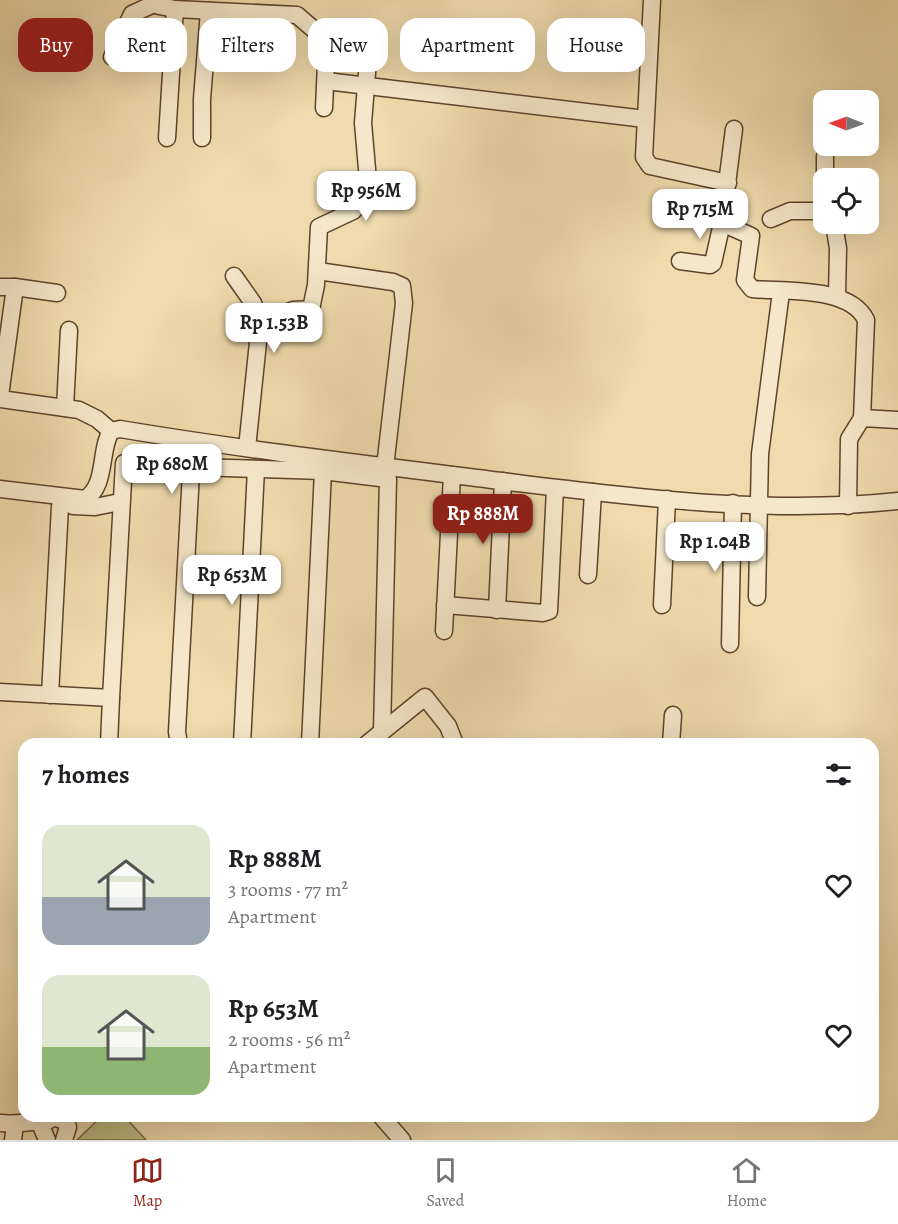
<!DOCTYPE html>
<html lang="en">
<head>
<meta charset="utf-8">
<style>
	body { margin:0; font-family:Alegreya,serif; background:#f2f2f2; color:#202124; height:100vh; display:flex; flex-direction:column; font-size:22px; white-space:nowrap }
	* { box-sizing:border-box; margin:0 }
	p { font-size:20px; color:#757577 }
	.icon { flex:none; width:33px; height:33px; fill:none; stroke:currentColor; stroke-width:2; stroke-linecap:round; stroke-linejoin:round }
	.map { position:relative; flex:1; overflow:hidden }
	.drawer { position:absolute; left:18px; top:738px; width:861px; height:384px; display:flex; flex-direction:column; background:#fff; border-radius:18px; box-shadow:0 6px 24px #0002 }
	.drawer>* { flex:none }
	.guide { position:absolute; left:18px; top:18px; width:862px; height:54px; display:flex; gap:12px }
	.needle { width:39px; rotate:271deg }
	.tools { position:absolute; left:813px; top:90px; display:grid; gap:12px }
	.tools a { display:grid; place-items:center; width:66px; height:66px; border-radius:12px; background:#fff; box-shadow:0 6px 24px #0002; font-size:30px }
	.price { position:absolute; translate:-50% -51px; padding:0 14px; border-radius:12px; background:#fff; color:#222; font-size:20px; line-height:39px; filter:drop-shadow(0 2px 3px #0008) }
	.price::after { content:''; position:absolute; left:50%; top:36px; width:18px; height:14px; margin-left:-9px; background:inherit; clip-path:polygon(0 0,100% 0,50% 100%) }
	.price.selected { background:#8f2418; color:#fff }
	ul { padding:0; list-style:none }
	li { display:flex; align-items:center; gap:18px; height:150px; padding:0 24px }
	li span { display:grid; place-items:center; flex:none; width:168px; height:120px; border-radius:18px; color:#555 }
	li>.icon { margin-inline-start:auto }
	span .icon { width:72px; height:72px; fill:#fffc; stroke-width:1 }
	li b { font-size:26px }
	h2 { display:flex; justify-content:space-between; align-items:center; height:72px; padding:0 24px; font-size:26px }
	.pill { padding:0 21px; border-radius:18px; background:#fff; box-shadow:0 6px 24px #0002; font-size:21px; line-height:54px }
	.pill.selected { background:#8f2418; color:#fff }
	.menu { display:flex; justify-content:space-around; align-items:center; height:84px; border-top:2px solid #e0e0e0; background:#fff; font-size:16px; color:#757577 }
	.menu a { display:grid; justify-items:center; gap:3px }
	.menu .selected { color:#8f2418 }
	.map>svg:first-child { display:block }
</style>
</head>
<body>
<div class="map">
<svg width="898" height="1140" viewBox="0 0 898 1140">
	<rect width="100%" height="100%" fill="#efdbad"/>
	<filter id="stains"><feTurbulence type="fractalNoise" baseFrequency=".00333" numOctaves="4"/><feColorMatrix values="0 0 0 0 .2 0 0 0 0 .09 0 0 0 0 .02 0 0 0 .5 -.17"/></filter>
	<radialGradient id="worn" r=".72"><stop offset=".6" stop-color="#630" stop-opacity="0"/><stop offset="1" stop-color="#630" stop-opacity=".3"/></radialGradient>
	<polygon fill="#bebf87" stroke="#766844" stroke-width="1.5" points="102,1116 124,1116 146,1140 77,1140"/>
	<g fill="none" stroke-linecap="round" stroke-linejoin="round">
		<g stroke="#5e432b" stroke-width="19">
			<g id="minor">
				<polyline points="156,0 159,6 175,9 297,15 327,41 324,108"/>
				<polyline points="652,0 644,157 650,166 728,183"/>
				<polyline points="112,57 132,14 156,3"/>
				<polyline points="326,81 645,119"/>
				<path d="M734,129L722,223L751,236L745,280L752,289C784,292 850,286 866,320L862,418L849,439L848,506"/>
				<polyline points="167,138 175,9"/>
				<polyline points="202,138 202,99 209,11"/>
				<polyline points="825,156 825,178"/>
				<polyline points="771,219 790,211 824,211"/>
				<polyline points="834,224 838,248 837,297"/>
				<polyline points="680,261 710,265 713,263 722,223"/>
				<polyline points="318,271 393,282 402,286 404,303 385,467"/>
				<polyline points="234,276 253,303 260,323 247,448"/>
				<polyline points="0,287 15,287 0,396"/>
				<polyline points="15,287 57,293"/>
				<polyline points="260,323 293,310 311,309 316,285 319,227 353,211 369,192 363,123 369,48"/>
				<polyline points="0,399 79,410 97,419 111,431"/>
				<polyline points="65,408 69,330"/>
				<polyline points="862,418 898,420"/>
				<path d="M0,489L85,499C107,486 99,451 111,431L120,429C246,450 374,465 501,481C632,497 766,515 898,501"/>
				<polyline points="73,506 95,507 120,502"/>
				<polyline points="588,575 593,492"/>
				<polyline points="757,597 760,454 781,292"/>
				<polyline points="445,605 543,613 549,611 555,489"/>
				<polyline points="662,605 667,499"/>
				<polyline points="497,610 503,481"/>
				<polyline points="444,631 452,475"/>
				<polyline points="730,644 733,503"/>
				<polyline points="0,692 111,698 109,744"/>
				<polyline points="50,695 60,506"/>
				<polyline points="111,698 124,463"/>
				<polyline points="179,744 177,732 191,472 197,467 323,471 388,479 382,732"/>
				<polyline points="242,744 256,469"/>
				<polyline points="310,744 323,471"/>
				<polyline points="367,744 425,697 448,726 455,744"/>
				<polyline points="671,744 673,715"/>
				<polyline points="381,1116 402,1140"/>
				<path d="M0,1123C16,1125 29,1121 45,1122"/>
				<polyline points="13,1140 15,1125"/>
				<polyline points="47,1140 42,1128 45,1122 55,1117 66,1122 68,1127 64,1140"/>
			</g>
		</g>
		<use href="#minor" stroke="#f5e8ca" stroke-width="16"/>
	</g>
	<rect width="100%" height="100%" filter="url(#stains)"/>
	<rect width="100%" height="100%" fill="url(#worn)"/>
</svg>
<div class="tools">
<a><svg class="needle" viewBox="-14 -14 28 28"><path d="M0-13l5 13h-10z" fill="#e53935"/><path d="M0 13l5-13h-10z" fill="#757577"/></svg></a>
<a><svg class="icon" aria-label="locate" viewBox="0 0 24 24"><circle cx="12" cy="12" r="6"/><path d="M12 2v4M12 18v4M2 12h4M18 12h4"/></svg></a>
</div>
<b class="price" style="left:366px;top:222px">Rp 956M</b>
<b class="price" style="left:700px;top:240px">Rp 715M</b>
<b class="price" style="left:274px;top:354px">Rp 1.53B</b>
<b class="price" style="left:172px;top:495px">Rp 680M</b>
<b class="price selected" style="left:483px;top:545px">Rp 888M</b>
<b class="price" style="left:715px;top:573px">Rp 1.04B</b>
<b class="price" style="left:232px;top:606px">Rp 653M</b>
<div class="guide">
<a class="pill selected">Buy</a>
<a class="pill">Rent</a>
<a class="pill">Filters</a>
<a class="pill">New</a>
<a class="pill">Apartment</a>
<a class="pill">House</a>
</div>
<section class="drawer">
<h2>7 homes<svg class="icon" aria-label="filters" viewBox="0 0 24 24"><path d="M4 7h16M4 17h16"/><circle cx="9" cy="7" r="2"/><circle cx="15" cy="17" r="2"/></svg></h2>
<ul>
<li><span style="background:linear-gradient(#dfe7d0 60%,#9aa5b1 0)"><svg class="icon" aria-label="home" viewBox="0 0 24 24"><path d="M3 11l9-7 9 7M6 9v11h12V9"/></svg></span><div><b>Rp 888M</b><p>3 rooms · 77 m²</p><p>Apartment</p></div><svg class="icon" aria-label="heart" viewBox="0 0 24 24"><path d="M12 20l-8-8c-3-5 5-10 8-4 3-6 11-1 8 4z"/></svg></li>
<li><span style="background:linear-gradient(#dfe7d0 60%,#8fb573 0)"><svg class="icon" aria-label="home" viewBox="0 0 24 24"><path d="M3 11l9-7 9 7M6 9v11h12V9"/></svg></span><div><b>Rp 653M</b><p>2 rooms · 56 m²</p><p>Apartment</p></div><svg class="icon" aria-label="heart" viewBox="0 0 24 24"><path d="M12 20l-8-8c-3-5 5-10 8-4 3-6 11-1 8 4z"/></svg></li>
</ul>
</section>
</div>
<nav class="menu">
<a class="selected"><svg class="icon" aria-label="map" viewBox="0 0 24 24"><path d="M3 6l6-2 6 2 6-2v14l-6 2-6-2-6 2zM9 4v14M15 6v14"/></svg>Map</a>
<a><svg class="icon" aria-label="saved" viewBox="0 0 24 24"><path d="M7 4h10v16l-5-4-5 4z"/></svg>Saved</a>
<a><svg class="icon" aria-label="home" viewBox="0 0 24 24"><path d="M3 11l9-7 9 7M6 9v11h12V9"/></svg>Home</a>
</nav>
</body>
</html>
